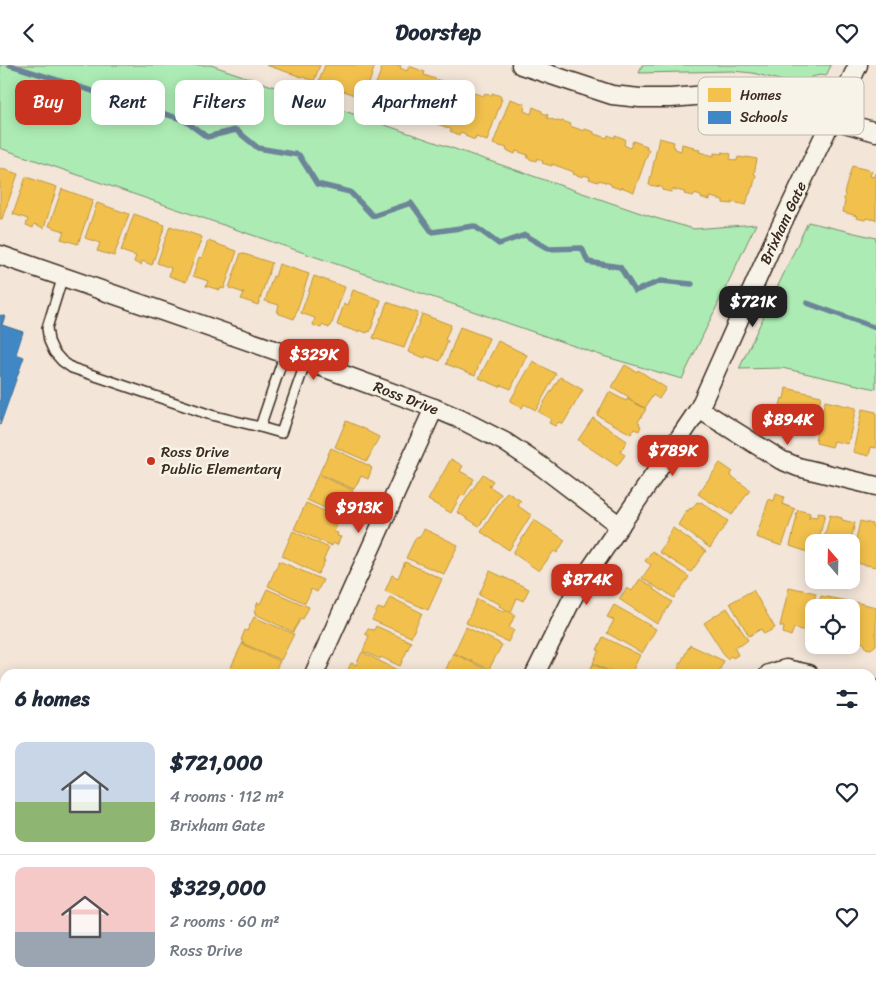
<!DOCTYPE html>
<html lang="en">
<head>
<meta charset="utf-8">
<style>
	body { margin:0; font-family:Sriracha,sans-serif; background:#f2f2f3; color:#1f2937; height:100vh; display:flex; flex-direction:column; font-size:19px; white-space:nowrap }
	* { box-sizing:border-box; margin:0 }
	p { font-size:16px; color:#747a83 }
	.icon { flex:none; width:28px; height:28px; fill:none; stroke:currentColor; stroke-width:2; stroke-linecap:round; stroke-linejoin:round }
	.map { position:relative; flex:1; overflow:hidden }
	.details { position:absolute; left:0px; top:604px; width:876px; height:321px; display:flex; flex-direction:column; background:#fff; border-radius:15px 15px 0 0; box-shadow:0 2px 12px #0003 }
	.details>* { flex:none }
	.top-card { position:absolute; left:15px; top:15px; width:500px; height:45px; display:flex; gap:10px }
	.needle { width:32px; rotate:340deg }
	.controls { position:absolute; left:805px; top:469px; display:grid; gap:10px }
	.controls a { display:grid; place-items:center; width:55px; height:55px; border-radius:10px; background:#fff; box-shadow:0 2px 12px #0003; font-size:25px }
	.price { position:absolute; translate:-50% -42px; padding:0 11px; border-radius:10px; background:#c8321e; color:#fff; font-size:16px; line-height:32px; filter:drop-shadow(0 1px 2px #0008) }
	.price::after { content:''; position:absolute; left:50%; top:30px; width:15px; height:11px; margin-left:-8px; background:inherit; clip-path:polygon(0 0,100% 0,50% 100%) }
	.price.selected { background:#222; color:#fff }
	ul { padding:0; list-style:none }
	li { display:flex; align-items:center; gap:15px; height:125px; padding:0 15px }
	li+li { border-top:1px solid #e0e1e3 }
	li span { display:grid; place-items:center; flex:none; width:140px; height:100px; border-radius:10px; color:#555 }
	li>.icon { margin-inline-start:auto }
	span .icon { width:60px; height:60px; fill:#fffc; stroke-width:1 }
	li b { font-size:21px }
	h2 { display:flex; justify-content:space-between; align-items:center; height:60px; padding:0 15px; font-size:21px }
	.pill { padding:0 18px; border-radius:10px; background:#fff; box-shadow:0 2px 12px #0003; font-size:18px; line-height:45px }
	.pill.selected { background:#c8321e; color:#fff }
	header { display:flex; justify-content:space-between; align-items:center; height:65px; padding:0 15px; background:#fff; font-size:22px; font-weight:800 }
	.map>svg:first-child { display:block }
</style>
</head>
<body>
<header><svg class="icon" aria-label="back" viewBox="0 0 24 24"><path d="M15 5l-7 7 7 7"/></svg>Doorstep<svg class="icon" aria-label="heart" viewBox="0 0 24 24"><path d="M12 20l-8-8c-3-5 5-10 8-4 3-6 11-1 8 4z"/></svg></header>
<div class="map">
<svg width="876" height="924" viewBox="0 0 876 924">
	<rect width="100%" height="100%" fill="#f3e5d8"/>
	<filter id="ink" filterUnits="userSpaceOnUse"><feTurbulence type="fractalNoise" baseFrequency=".02" numOctaves="2"/><feDisplacementMap in="SourceGraphic" scale="10" xChannelSelector="R" yChannelSelector="G"/><feConvolveMatrix kernelMatrix="1 2 1 2 8 2 1 2 1" color-interpolation-filters="sRGB"/></filter>
	<g filter="url(#ink)">
		<g fill="#acecb4" stroke="#748b69">
			<polygon points="0,0 211,0 652,152 694,164 756,159 682,314 603,291 0,83"/>
			<polygon points="642,0 831,0 826,11 821,10 811,12 806,22 753,8 732,6 639,8"/>
			<polygon points="808,157 876,173 876,324 782,303 739,304"/>
			<polygon points="116,920 361,920 359,924 121,924"/>
		</g>
		<g fill="#f2c14e" stroke="#bb9440">
			<polygon points="266,0 320,0 314,16"/>
			<polygon points="325,0 375,0 364,34 319,16"/>
			<polygon points="383,0 400,0 401,1 400,3 407,6 409,1 425,7 424,10 483,31 485,28 491,31 492,28 501,31 500,34 502,34 487,76 476,72 475,75 465,71 466,69 460,67 459,70 450,66 451,64 429,56 428,59 419,55 420,53 413,51 412,53 404,50 404,48 392,43 391,46 382,43 383,40 370,35"/>
			<polygon points="510,34 525,39 524,46 531,49 533,42 542,46 542,48 548,50 547,53 561,57 562,56 571,59 570,61 584,66 585,64 594,67 594,69 607,73 608,70 615,73 615,70 625,74 624,80 630,83 633,76 647,81 646,84 649,85 634,127 621,122 620,124 611,121 611,119 599,115 598,117 589,114 590,112 584,110 583,112 573,109 574,107 552,99 552,101 542,98 543,96 537,93 536,96 527,93 528,90 516,86 515,89 506,85 507,83 493,79"/>
			<polygon points="659,73 674,77 673,81 675,82 675,84 681,86 682,79 694,82 693,84 700,85 699,87 714,91 714,88 722,89 722,87 731,89 730,94 737,96 738,92 745,93 746,92 757,94 754,109 756,110 753,122 752,122 750,129 749,129 746,140 732,137 732,139 723,138 723,135 710,132 710,135 701,133 701,131 694,129 693,131 684,129 685,127 672,124 671,127 662,125 662,122 649,120"/>
			<polygon points="852,101 872,106 870,111 874,112 875,108 876,108 876,155 866,153 865,155 856,153 857,151 843,147 845,136 844,135 845,129 844,128"/>
			<polygon points="0,103 18,109 2,154 0,154"/>
			<polygon points="26,112 57,122 44,163 34,159 33,163 26,160 28,154 13,149"/>
			<polygon points="62,124 93,135 78,179 61,174 64,166 49,161"/>
			<polygon points="97,138 129,149 114,191 97,186 100,178 85,173"/>
			<polygon points="134,149 165,160 152,200 142,196 141,200 134,197 136,191 121,186"/>
			<polygon points="170,161 202,172 186,217 169,211 171,203 157,198"/>
			<polygon points="208,176 237,186 224,224 221,223 220,225 206,221 208,216 193,211 199,192 202,193"/>
			<polygon points="241,188 272,198 258,240 241,234 244,228 229,223"/>
			<polygon points="279,199 309,209 294,254 277,248 279,240 265,236 273,211 275,212"/>
			<polygon points="314,211 345,222 331,261 330,261 329,263 322,260 321,263 313,260 315,253 301,248"/>
			<polygon points="353,225 381,235 370,267 368,266 367,268 359,265 358,267 337,260 344,239 348,240"/>
			<polygon points="387,237 418,248 404,283 373,273 381,252 382,252"/>
			<polygon points="422,249 451,260 445,275 448,276 440,296 426,291 425,293 408,287"/>
			<polygon points="460,262 489,273 475,310 446,299"/>
			<polygon points="498,276 527,290 511,324 501,320 500,322 479,313"/>
			<polygon points="533,296 556,309 536,345 524,339 522,343 510,336"/>
			<polygon points="625,300 637,307 638,305 666,323 659,334 653,330 645,343 628,334 629,332 612,322"/>
			<polygon points="560,312 583,325 563,359 559,357 555,361 549,358 551,354 538,347"/>
			<polygon points="786,323 821,331 813,367 774,358 776,351 780,352 781,346 779,345 782,333 784,334"/>
			<polygon points="609,327 626,336 627,334 646,344 638,357 640,358 639,360 641,361 639,366 634,364 631,369 597,350"/>
			<polygon points="825,336 856,343 848,379 834,376 832,382 816,378 817,374 815,374"/>
			<polygon points="862,344 876,347 876,383 871,382 869,391 853,387"/>
			<polygon points="593,353 627,376 620,387 625,390 617,401 578,375"/>
			<polygon points="346,356 367,365 367,366 379,372 367,396 335,382"/>
			<polygon points="331,383 370,401 370,402 372,403 368,414 361,411 354,424 319,409"/>
			<polygon points="451,394 463,401 460,406 474,414 464,431 461,430 451,448 428,435"/>
			<polygon points="720,398 733,407 730,410 750,425 732,450 722,443 721,444 698,429"/>
			<polygon points="483,409 493,416 489,421 501,429 479,461 457,447"/>
			<polygon points="318,410 353,425 348,439 354,442 349,454 307,435"/>
			<polygon points="507,427 521,436 518,441 531,450 509,485 481,467"/>
			<polygon points="776,429 784,432 782,439 795,444 782,481 756,472 769,434 774,436"/>
			<polygon points="697,437 700,438 701,437 728,456 710,483 678,460 687,445 688,446 690,443 692,444"/>
			<polygon points="306,438 340,453 334,467 338,468 337,471 341,472 337,480 333,478 332,481 294,464"/>
			<polygon points="798,445 810,448 809,454 810,451 817,452 818,448 825,449 818,478 814,478 814,489 790,481 797,451 796,450"/>
			<polygon points="830,450 842,453 842,455 855,458 850,478 823,478"/>
			<polygon points="534,455 565,475 557,488 554,486 539,506 513,488"/>
			<polygon points="860,456 872,459 872,461 876,462 876,502 851,497"/>
			<polygon points="673,463 706,486 691,507 659,487 668,475 666,474"/>
			<polygon points="424,464 458,480 444,509 406,493 416,472 419,473"/>
			<polygon points="293,466 329,483 323,496 325,496 318,509 282,491"/>
			<polygon points="652,486 689,512 674,533 663,525 662,526 642,513 651,500 645,496"/>
			<polygon points="279,496 323,515 317,527 311,524 310,526 311,526 305,538 268,521"/>
			<polygon points="405,497 442,514 428,545 385,526 392,510 398,513"/>
			<polygon points="490,506 529,524 523,536 517,533 511,547 499,541 500,539 479,530"/>
			<polygon points="640,514 654,523 653,524 672,537 657,559 619,534 627,523 632,526"/>
			<polygon points="789,522 816,528 807,566 794,563 791,571 783,568 784,562 780,561"/>
			<polygon points="267,524 309,542 303,554 300,553 300,555 293,567 255,549 256,548 254,547 258,537 260,539"/>
			<polygon points="753,525 775,563 764,569 761,564 749,571 730,538"/>
			<polygon points="821,531 847,536 846,542 818,542"/>
			<polygon points="390,532 422,548 411,572 372,555 378,543 384,545"/>
			<polygon points="477,534 505,547 506,545 515,550 509,563 514,565 508,577 466,558"/>
			<polygon points="855,537 876,542 876,580 871,584 866,583 864,578 851,575 851,552"/>
			<polygon points="614,540 656,564 642,588 607,568 614,555 607,552"/>
			<polygon points="727,543 748,575 740,581 739,580 734,582 738,590 733,593 731,591 727,594 704,558"/>
			<polygon points="254,552 294,569 281,595 242,578 243,576 241,575 245,565 247,566"/>
			<polygon points="376,561 411,577 400,601 381,592 380,594 363,586 369,571 365,569 368,564 374,565"/>
			<polygon points="466,562 499,578 498,579 502,580 489,604 454,588"/>
			<polygon points="603,572 640,590 631,609 618,609 610,605 609,606 593,598 599,585 597,585"/>
			<polygon points="242,579 280,596 274,608 273,609 241,609 230,604"/>
			<polygon points="690,580 724,596 718,608 716,607 716,609 690,609 678,603"/>
			<polygon points="362,587 399,606 397,609 346,609 351,598 356,600"/>
			<polygon points="453,588 487,605 486,609 444,609"/>
			<polygon points="593,599 612,609 588,609"/>
			<polygon points="871,659 876,660 876,696 871,694"/>
			<polygon points="5,693 5,739 1,735 3,733 0,730 0,698"/>
			<polygon points="871,699 876,701 876,718 871,727"/>
			<polygon points="4,848 5,901 0,907 0,853"/>
			<polygon points="874,879 876,880 876,900 871,898 871,886"/>
			<polygon points="872,903 876,906 876,924 857,924 857,923 854,921 855,920 871,920"/>
			<polygon points="26,920 46,920 42,924 27,924 29,923"/>
			<polygon points="52,920 85,920 89,924 48,924"/>
			<polygon points="477,920 503,920 502,924 483,924 477,921"/>
			<polygon points="508,920 538,920 536,924 506,924"/>
			<polygon points="543,920 572,920 570,924 540,924"/>
			<polygon points="651,920 682,920 691,924 649,924"/>
			<polygon points="737,920 757,920 766,924 735,924"/>
			<polygon points="764,920 785,920 783,924 772,924"/>
		</g>
		<polygon fill="#3f88c5" stroke="#3e6c93" points="0,250 5,251 2,260 23,267 16,289 24,292 0,360"/>
		<g fill="none" stroke-linecap="round" stroke-linejoin="round">
			<g stroke="#6c8598" stroke-width="5.5">
				<polyline points="10,0 184,55 207,72 236,65 258,83 299,90 317,119 350,127 373,151 411,138 432,167 474,161 499,179 525,170 549,184 582,183 588,197 620,202 635,226 661,216 692,219"/>
				<polyline points="807,238 876,263"/>
			</g>
			<g stroke="#3b2a1e" stroke-width="12">
				<g id="lane">
					<polyline points="63,211 47,263 49,276 54,287 62,296 72,303 211,350 260,362 281,368 306,296"/>
					<polyline points="260,362 285,288"/>
				</g>
			</g>
			<g stroke="#3b2a1e" stroke-width="21">
				<g id="street">
					<polyline points="521,0 612,30 640,33 671,33 706,30 738,31 774,38 876,67"/>
					<polyline points="0,190 306,296 434,343 460,354 505,377 541,401 620,461"/>
					<polyline points="699,344 781,395 798,402 876,421"/>
					<polyline points="314,609 434,343"/>
					<polyline points="535,609 572,534 581,518 699,344 777,169 858,0"/>
					<polyline points="769,609 786,604 809,609"/>
					<polyline points="871,624 876,625"/>
					<polyline points="871,822 876,813"/>
					<polyline points="393,924 394,920"/>
					<polyline points="609,924 611,920"/>
					<polyline points="822,924 824,920"/>
				</g>
			</g>
			<use href="#lane" stroke="#f7f3e8" stroke-width="9"/>
			<use href="#street" stroke="#f7f3e8" stroke-width="18"/>
		</g>
	</g>
	<circle fill="#c8321e" stroke="#f7f3e8" stroke-width="2" cx="151" cy="396" r="5"/>
	<g text-anchor="middle" dominant-baseline="central" stroke-width="5" stroke-linejoin="round" paint-order="stroke">
		<g font-size="15" fill="#3b2a1e" stroke="#f7f3e8">
			<text transform="translate(783 158) rotate(-65)">Brixham Gate</text>
			<text transform="translate(406 333) rotate(21)">Ross Drive</text>
		</g>
		<g font-size="15" fill="#3b2a1e" stroke="#f7f3e8" text-anchor="start">
			<text x="161" y="387">Ross Drive<tspan x="161" dy="17">Public Elementary</tspan></text>
		</g>
	</g>
	<rect x="698" y="12" width="166" height="58" rx="8" fill="#f7f3e8" stroke="#bfb7ab" stroke-width="1"/>
	<rect x="708" y="23" width="23" height="14" fill="#f2c14e"/>
	<rect x="708" y="46" width="23" height="13" fill="#3f88c5"/>
	<g font-size="14" fill="#3b2a1e">
		<text x="740" y="35">Homes</text>
		<text x="740" y="57">Schools</text>
	</g>
</svg>
<div class="controls">
<a><svg class="needle" viewBox="-14 -14 28 28"><path d="M0-13l5 13h-10z" fill="#e53935"/><path d="M0 13l5-13h-10z" fill="#747a83"/></svg></a>
<a><svg class="icon" aria-label="locate" viewBox="0 0 24 24"><circle cx="12" cy="12" r="6"/><path d="M12 2v4M12 18v4M2 12h4M18 12h4"/></svg></a>
</div>
<b class="price selected" style="left:753px;top:263px">$721K</b>
<b class="price" style="left:314px;top:316px">$329K</b>
<b class="price" style="left:788px;top:381px">$894K</b>
<b class="price" style="left:673px;top:412px">$789K</b>
<b class="price" style="left:359px;top:469px">$913K</b>
<b class="price" style="left:587px;top:541px">$874K</b>
<div class="top-card">
<a class="pill selected">Buy</a>
<a class="pill">Rent</a>
<a class="pill">Filters</a>
<a class="pill">New</a>
<a class="pill">Apartment</a>
</div>
<section class="details">
<h2>6 homes<svg class="icon" aria-label="filters" viewBox="0 0 24 24"><path d="M4 7h16M4 17h16"/><circle cx="9" cy="7" r="2"/><circle cx="15" cy="17" r="2"/></svg></h2>
<ul>
<li><span style="background:linear-gradient(#c9d6e8 60%,#8fb573 0)"><svg class="icon" aria-label="home" viewBox="0 0 24 24"><path d="M3 11l9-7 9 7M6 9v11h12V9"/></svg></span><div><b>$721,000</b><p>4 rooms · 112 m²</p><p>Brixham Gate</p></div><svg class="icon" aria-label="heart" viewBox="0 0 24 24"><path d="M12 20l-8-8c-3-5 5-10 8-4 3-6 11-1 8 4z"/></svg></li>
<li><span style="background:linear-gradient(#f6c9c9 65%,#9aa5b1 0)"><svg class="icon" aria-label="home" viewBox="0 0 24 24"><path d="M3 11l9-7 9 7M6 9v11h12V9"/></svg></span><div><b>$329,000</b><p>2 rooms · 60 m²</p><p>Ross Drive</p></div><svg class="icon" aria-label="heart" viewBox="0 0 24 24"><path d="M12 20l-8-8c-3-5 5-10 8-4 3-6 11-1 8 4z"/></svg></li>
</ul>
</section>
</div>
</body>
</html>
